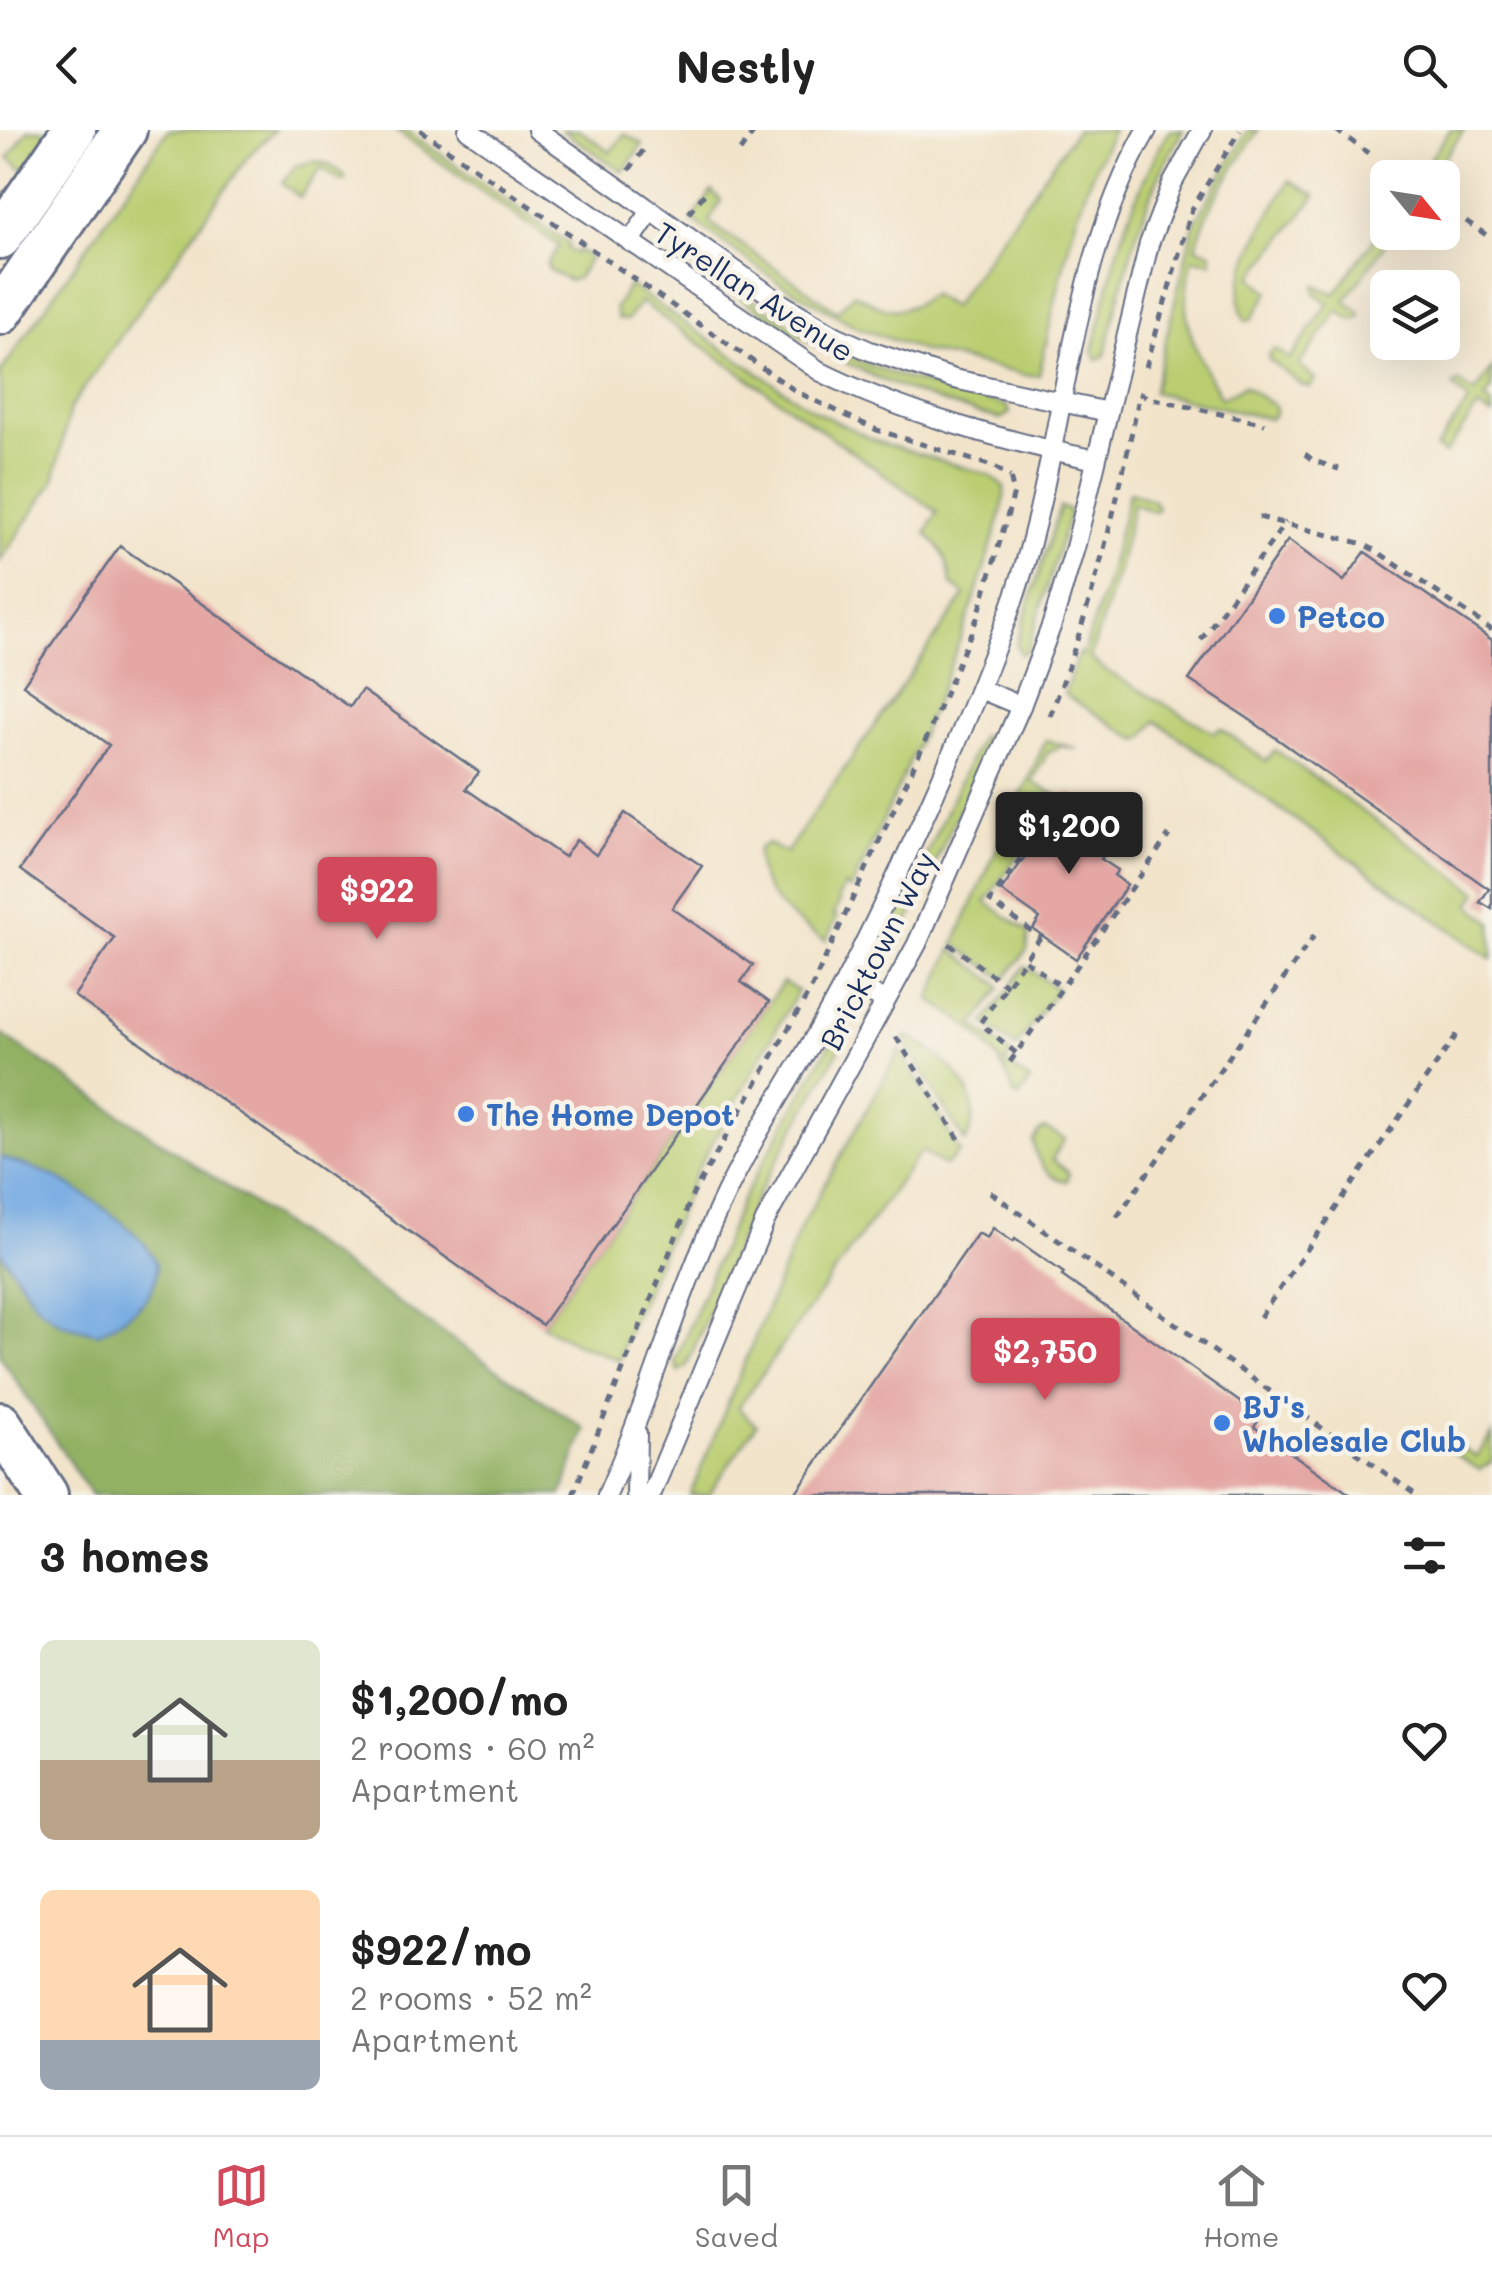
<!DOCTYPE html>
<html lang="en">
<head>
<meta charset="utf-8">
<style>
	body { margin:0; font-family:Mali,sans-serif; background:#f6f6f6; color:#222; height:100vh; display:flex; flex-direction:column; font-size:38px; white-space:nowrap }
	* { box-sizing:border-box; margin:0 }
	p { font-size:32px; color:#767676 }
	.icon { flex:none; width:55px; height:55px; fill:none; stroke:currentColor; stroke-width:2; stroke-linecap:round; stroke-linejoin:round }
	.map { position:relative; height:1365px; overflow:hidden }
	.side { display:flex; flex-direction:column; background:#fff; flex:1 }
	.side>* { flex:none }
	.needle { width:65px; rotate:120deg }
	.tools { position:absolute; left:1370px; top:30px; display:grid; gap:20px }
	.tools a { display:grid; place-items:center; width:90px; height:90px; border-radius:15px; background:#fff; box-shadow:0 10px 40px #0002; font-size:50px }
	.price { position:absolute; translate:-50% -85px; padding:0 22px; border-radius:10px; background:#d1495b; color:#fff; font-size:32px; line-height:65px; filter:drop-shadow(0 2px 5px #0008) }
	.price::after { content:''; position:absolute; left:50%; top:60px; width:30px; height:22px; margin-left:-15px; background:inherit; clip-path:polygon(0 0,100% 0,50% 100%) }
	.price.selected { background:#222; color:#fff }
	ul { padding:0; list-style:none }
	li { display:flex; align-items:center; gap:30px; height:250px; padding:0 40px }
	li span { display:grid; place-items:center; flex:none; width:280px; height:200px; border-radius:15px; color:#555 }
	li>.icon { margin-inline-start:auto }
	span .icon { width:120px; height:120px; fill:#fffc; stroke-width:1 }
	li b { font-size:42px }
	h2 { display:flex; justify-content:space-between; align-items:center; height:120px; padding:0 40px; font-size:42px }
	header { display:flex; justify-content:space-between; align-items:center; height:130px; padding:0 40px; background:#fff; font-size:45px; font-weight:700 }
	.tab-bar { display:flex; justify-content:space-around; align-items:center; height:140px; border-top:2px solid #e0e0e0; background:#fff; font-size:28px; color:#767676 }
	.tab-bar a { display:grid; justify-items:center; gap:5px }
	.tab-bar .selected { color:#d1495b }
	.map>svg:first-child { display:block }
</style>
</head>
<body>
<header><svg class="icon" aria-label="back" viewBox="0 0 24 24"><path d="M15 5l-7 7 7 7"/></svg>Nestly<svg class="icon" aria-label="search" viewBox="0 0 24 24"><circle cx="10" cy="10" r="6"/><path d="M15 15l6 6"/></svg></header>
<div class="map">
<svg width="1492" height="1365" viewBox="0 0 1492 1365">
	<rect width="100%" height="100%" fill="#f7f3e8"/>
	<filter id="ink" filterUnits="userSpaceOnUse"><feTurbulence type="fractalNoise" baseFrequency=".01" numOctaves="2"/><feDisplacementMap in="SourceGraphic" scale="20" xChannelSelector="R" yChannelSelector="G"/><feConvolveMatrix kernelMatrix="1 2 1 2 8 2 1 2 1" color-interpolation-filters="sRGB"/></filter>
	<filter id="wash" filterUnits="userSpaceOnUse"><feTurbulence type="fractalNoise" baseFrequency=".0048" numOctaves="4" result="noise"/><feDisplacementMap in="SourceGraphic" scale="40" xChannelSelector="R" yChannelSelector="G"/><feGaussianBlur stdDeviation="2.25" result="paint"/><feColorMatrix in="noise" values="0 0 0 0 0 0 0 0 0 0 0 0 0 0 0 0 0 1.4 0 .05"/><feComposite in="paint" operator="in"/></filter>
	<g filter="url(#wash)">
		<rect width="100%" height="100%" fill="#f2e4cb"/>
		<g fill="#bace71" stroke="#6a7e68" stroke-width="2.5">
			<polygon points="28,0 52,0 24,40 8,28"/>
			<polygon points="168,0 275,0 249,25 70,278 54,351 0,431 0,243"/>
			<polygon points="395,0 406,0 569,114 567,118 575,124 578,120 590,128 577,148 569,151 549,140 547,134 559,116"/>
			<polygon points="562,0 580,0 610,22 624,4 643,14 623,42"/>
			<path d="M1076,0H1113C1071,76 1058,162 1039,245H1025L923,221L857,197L777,151L692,90L712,61L721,70L709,92L837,181L854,163C889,182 897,188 931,164L952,177Z"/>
			<path d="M1169,0H1183C1139,74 1125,143 1105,225L1097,230L1093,221C1113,136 1125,77 1169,0Z"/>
			<path d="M1248,0H1258C1235,38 1206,74 1196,118L1211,122L1212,132L1193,129C1175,186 1194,219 1221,268L1244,256L1275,276V283L1270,289L1153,262L1194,94Z"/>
			<polygon points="1450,0 1464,0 1431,47 1412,47 1398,37 1402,34 1419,45"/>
			<polygon points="314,31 328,34 345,46 345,50 340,51 321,38 300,67 282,53 295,36"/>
			<path d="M1290,50L1316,66L1252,147L1269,162L1251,190L1246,191C1223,159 1271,80 1290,50Z"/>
			<polygon points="1387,90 1388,102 1393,103 1345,171 1360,182 1360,187 1353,190 1338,181 1299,235 1316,250 1310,257 1302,255 1270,231 1268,224 1275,219 1290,229 1329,173 1315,163 1315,155 1335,164"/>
			<path d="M690,125C754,172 820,218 895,245C932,258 970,265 1007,276L1010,283L1001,289C869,258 797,208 687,132L685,128Z"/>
			<path d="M629,155L816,282L878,312L990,345L1004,357C1006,376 996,398 991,416C957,534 903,648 851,759L844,756L838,769L840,771L834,785L837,787L826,811C792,790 754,764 758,719L767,713L786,723L965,465L951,454C948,431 944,419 926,404L937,382L641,172L627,190L618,189L615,178Z"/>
			<polygon points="1492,238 1492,259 1485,269 1492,275 1492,286 1478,277 1445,324 1436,318 1469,271 1453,256 1459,252 1475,263"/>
			<polygon points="1129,362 1153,370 1158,378 1154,382 1133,374 1118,440 1090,528 1105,540 1215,603 1220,598 1266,631 1275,620 1478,762 1470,774 1492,792 1492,829 1156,591 1144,607 1138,610 1064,564 1079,522 1083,525 1106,454"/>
			<polygon points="1060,377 1070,381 1030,513 1026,522 1021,524 1016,515"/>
			<polygon points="981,606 989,609 989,614 898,815 887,809"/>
			<polygon points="1046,610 1077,619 1061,616 1048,622 1032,652 1064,669 1042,702 1036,699 986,772 1029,802 1027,820 1005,849 954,814"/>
			<path d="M952,819L999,855L1000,859L974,895L1011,924L1005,933L1030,951L1019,967L1014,965C1002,921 969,893 930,870Z"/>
			<polygon points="1025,836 1057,859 1016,917 985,893"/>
			<polygon points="783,852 798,861 697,1040 623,1213 620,1230 579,1215 542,1195"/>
			<polygon points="839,898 846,901 845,909 758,1064 686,1237 678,1241 675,1231 741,1072"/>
			<path d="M907,905C945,927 992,964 965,1012L904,910Z"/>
			<polygon points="900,920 960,1022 945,1036 921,1021 738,1278 756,1295 708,1365 690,1365 800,1099"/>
			<path d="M1046,999L1065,1009L1052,1029L1069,1043L1067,1051C1048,1049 1035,1030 1033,1011L1040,1001Z"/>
			<polygon points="1492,1304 1492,1331 1480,1340 1450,1321 1452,1315 1458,1315 1476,1327"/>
		</g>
		<path fill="#93b163" stroke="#577060" stroke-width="2.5" d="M0,903L585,1299L562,1365H91L0,1226V1121L37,1175L98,1202L141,1175L146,1116C102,1073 59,1046 0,1027Z"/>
		<path fill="#74aae2" stroke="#486ca0" stroke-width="2.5" d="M0,1027C17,1033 35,1038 51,1045C77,1057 152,1107 156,1136C159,1170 123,1189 98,1203L61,1193L37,1175L0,1121Z"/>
		<g id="blocks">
			<g fill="#e4a7a4">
				<polygon points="1288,410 1344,451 1365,422 1492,510 1492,779 1480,772 1489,759 1249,589 1189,550"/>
				<polygon points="120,416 350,577 362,560 479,642 466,659 564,727 576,710 596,725 625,683 702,736 672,778 753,835 741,852 769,872 542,1195 74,866 115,808 20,740 109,615 23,555"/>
				<polygon points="1069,663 1120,701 1101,729 1118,740 1114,745 1127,755 1076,829 1033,799 1040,788 1001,761"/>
				<polygon points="993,1098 1013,1112 1015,1109 1064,1143 1062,1146 1261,1287 1254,1297 1351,1365 794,1365 978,1103 987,1108"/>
			</g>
		</g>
	</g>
	<g filter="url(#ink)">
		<use href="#blocks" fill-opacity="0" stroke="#666e84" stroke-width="2.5"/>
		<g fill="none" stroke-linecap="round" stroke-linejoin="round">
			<g stroke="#666e84" stroke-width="22">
				<g id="service">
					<path d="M468,0L821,242C908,285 1002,310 1096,330"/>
					<polyline points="537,0 784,175 836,206 870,221 954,249 1108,282"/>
					<polyline points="630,112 651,81"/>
					<polyline points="980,559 1021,576"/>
					<polyline points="846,850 885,871"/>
					<path d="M607,1365C649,1271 676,1170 720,1076C756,998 806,928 845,852C905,733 961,610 1008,485C1067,329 1062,147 1147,0"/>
					<polyline points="636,1365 637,1304"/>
					<polyline points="651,1365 765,1091 917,814 1021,576 1052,494 1075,418 1149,114 1172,54 1202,0"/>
				</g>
			</g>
			<g stroke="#666e84" stroke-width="48">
				<g id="tertiary">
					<polyline points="0,107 74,0"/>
					<polyline points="0,183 125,0"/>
					<polyline points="0,1294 46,1365"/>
				</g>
			</g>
			<g stroke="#666e84" stroke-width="5" stroke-dasharray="8 8" stroke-linecap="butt">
				<polyline points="420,0 797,262 877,300 995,337 1010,347"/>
				<polyline points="1336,0 1368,23"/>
				<polyline points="740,21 755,0"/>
				<polyline points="629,40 645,18"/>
				<polyline points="1396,42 1403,48"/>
				<polyline points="689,83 706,62"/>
				<polyline points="1466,91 1492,109"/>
				<polyline points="1146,237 1192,79 1240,0"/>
				<polyline points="1139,263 1150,268 1265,294"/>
				<polyline points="1305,324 1314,331 1339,339"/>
				<polyline points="1259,387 1360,413 1375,420 1492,500"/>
				<polyline points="1201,510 1286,392"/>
				<path d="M1050,586C1090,483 1116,380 1138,272"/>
				<polyline points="1039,702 990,771 1041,808"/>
				<polyline points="949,814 1007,856"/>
				<polyline points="1025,830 1062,857"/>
				<polyline points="896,907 962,1014"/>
				<polyline points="1016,923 980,893 1042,805"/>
				<polyline points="1010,932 1169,705"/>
				<polyline points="990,1062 1416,1365"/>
				<polyline points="1117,1087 1318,800"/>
				<polyline points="1260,1187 1460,900"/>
				<polyline points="573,1365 693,1064 810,861 924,614 978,486 1014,363 1010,347"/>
			</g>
			<use href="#service" stroke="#fff" stroke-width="18"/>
			<use href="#tertiary" stroke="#fff" stroke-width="42"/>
		</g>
	</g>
	<g fill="#3f7fe0" stroke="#f7f3e8" stroke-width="4">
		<circle cx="1277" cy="486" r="10"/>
		<circle cx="466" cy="984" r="10"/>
		<circle cx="1222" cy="1293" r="10"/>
	</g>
	<g text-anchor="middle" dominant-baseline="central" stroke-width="9" stroke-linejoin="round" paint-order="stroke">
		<g font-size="30" fill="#1b2f5e" stroke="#f7f3e8">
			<text transform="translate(755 161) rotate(33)">Tyrellan Avenue</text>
			<text transform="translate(877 820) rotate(-63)">Bricktown Way</text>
		</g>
		<g font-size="30" font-weight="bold" fill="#366cbe" stroke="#f7f3e8" text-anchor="start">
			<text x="1297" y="486">Petco</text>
			<text x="486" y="984">The Home Depot</text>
			<text x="1242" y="1276">BJ's<tspan x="1242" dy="34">Wholesale Club</tspan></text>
		</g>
	</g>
</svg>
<div class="tools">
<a><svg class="needle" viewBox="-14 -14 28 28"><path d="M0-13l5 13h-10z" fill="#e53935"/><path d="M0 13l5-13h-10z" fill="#767676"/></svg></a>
<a><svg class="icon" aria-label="layers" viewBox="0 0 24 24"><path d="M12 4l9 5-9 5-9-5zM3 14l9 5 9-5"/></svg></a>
</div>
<b class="price selected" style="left:1069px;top:747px">$1,200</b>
<b class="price" style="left:377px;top:812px">$922</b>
<b class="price" style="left:1045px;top:1273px">$2,750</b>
</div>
<section class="side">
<h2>3 homes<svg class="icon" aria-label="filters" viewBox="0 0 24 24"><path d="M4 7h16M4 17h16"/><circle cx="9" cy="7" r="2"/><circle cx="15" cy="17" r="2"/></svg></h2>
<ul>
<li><span style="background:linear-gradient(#dfe7d0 60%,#b9a48a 0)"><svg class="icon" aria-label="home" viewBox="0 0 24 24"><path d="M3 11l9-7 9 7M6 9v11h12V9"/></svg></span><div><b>$1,200/mo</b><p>2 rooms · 60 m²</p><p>Apartment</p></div><svg class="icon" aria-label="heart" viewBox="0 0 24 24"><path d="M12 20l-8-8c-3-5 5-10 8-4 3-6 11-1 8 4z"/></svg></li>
<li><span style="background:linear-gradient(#ffd9b3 75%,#9aa5b1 0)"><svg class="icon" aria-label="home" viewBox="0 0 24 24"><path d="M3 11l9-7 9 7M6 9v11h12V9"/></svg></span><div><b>$922/mo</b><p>2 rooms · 52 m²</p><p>Apartment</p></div><svg class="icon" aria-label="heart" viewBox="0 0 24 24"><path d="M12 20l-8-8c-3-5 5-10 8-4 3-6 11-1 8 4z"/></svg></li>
</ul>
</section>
<nav class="tab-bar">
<a class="selected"><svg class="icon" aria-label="map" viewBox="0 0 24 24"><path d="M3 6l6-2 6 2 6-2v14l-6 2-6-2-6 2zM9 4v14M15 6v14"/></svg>Map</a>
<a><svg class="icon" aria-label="saved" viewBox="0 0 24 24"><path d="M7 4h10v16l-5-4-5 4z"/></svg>Saved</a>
<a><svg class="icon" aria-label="home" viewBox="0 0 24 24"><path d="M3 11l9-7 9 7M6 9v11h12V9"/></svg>Home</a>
</nav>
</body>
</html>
